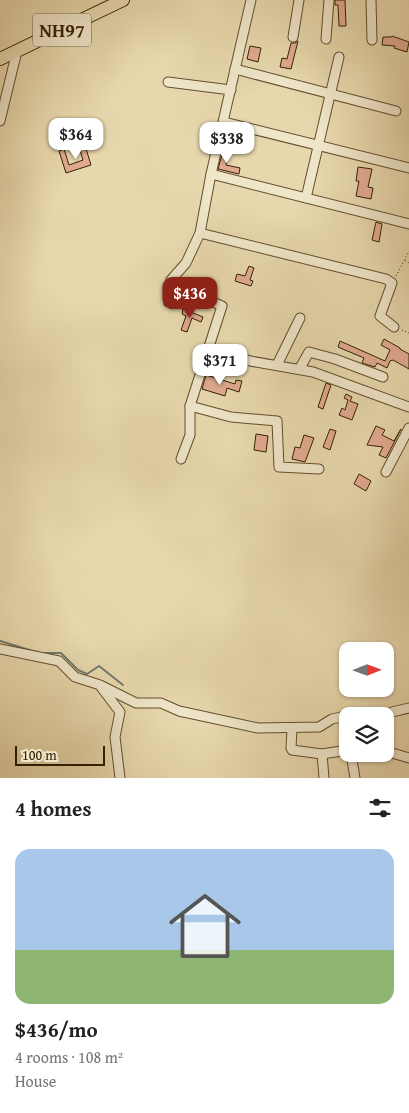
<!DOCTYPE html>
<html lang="en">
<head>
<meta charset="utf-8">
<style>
	body { margin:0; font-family:"Gentium Book Plus",serif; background:#f2f2f2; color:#222; height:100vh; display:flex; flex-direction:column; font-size:19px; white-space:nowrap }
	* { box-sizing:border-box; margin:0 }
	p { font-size:16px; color:#767676 }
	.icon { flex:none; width:28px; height:28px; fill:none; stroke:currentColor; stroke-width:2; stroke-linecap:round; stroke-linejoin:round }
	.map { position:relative; height:778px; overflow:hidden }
	.drawer { display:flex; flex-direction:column; background:#fff; flex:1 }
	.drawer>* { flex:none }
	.needle { width:32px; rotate:89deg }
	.buttons { position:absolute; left:339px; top:642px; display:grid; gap:10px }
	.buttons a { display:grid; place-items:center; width:55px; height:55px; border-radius:10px; background:#fff; box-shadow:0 1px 4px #0004; font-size:25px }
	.scale { position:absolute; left:15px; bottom:12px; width:90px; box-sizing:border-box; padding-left:5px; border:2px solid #352002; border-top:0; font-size:14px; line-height:18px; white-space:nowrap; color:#352002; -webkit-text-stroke:4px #efe5c9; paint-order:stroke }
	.price { position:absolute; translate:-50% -42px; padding:0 11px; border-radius:10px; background:#fff; color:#222; font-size:16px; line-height:32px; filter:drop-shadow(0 1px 2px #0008) }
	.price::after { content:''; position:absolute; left:50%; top:30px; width:15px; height:11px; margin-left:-8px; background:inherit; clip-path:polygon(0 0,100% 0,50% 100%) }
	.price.on { background:#8f2418; color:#fff }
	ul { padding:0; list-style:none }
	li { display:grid; align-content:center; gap:10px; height:265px; padding:0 15px }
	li+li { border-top:1px solid #e0e0e0 }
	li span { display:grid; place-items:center; height:155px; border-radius:15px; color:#555 }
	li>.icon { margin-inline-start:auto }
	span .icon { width:90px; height:90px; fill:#fffc; stroke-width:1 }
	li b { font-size:21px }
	h2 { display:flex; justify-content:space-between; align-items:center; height:60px; padding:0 15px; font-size:21px }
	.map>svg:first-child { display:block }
</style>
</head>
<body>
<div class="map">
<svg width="409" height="778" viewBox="0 0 409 778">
	<rect width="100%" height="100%" fill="#e7d7ac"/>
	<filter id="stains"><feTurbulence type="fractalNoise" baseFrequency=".004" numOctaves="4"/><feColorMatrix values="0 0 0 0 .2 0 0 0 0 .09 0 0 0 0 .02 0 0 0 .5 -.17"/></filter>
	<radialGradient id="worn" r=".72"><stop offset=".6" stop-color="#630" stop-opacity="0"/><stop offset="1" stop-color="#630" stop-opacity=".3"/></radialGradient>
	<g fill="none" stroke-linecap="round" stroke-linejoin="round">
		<g stroke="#707b6c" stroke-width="2">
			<polyline points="0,641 36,652"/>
			<polyline points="41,653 61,653 78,670 87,674 99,666 123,685"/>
		</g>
	</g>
	<g fill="#e0a990" stroke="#352002">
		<polygon points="335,0 345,0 346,26 339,26 338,5 335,5"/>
		<polygon points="392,36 409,42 407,52 394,48 395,46 382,45 383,37 391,37"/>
		<polygon points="298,41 291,69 280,67 282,58 287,59 291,43 295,43"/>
		<polygon points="250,46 261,48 258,62 247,59"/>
		<polygon points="84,142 91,165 66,173 59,151 64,149 69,165 83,160 78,144"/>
		<polygon points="223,151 229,152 226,165 240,168 239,174 218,169"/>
		<polygon points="358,167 372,169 368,187 373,188 371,199 356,196 359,181 356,181"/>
		<polygon points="376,222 382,224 379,242 372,240"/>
		<polygon points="249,266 254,268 250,280 253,281 251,286 235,281 237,274 245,276"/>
		<polygon points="170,289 179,294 172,309 164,305 170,293 168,291"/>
		<polygon points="183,309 203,317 201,322 192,318 187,332 181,330 186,316 182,314"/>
		<polygon points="384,339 400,348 400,349 409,354 409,369 393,360 390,361 387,368 377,363 375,367 362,363 364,358 338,347 340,341 385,361 390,350 381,345"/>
		<polygon points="206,375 235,384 236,380 242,381 239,392 227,388 225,396 202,389"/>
		<polygon points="326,383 331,385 323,409 318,407"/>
		<polygon points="346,394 352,397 350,401 358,404 352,420 339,415 342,408 345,410 348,400 344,398"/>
		<polygon points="376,426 385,430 382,435 394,441 401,429 386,458 379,455 383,447 367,445"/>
		<polygon points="330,429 336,431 330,450 323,447"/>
		<polygon points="256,434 268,436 266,452 254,450"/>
		<polygon points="304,435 314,438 305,462 292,459 295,447 300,448"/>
		<polygon points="359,474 371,481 366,491 354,484"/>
	</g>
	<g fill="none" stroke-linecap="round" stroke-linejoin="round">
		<g stroke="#624e2c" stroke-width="11">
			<g id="minor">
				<polyline points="251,0 211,174 200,233 186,263 171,280 173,284 222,306 190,406 231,417 277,421 279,467 319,469"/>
				<polyline points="371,0 372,40"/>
				<polyline points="293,37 299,0"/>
				<polyline points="326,39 329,0"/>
				<polyline points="235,69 396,111"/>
				<polyline points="168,82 231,90"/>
				<polyline points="0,121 17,51"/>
				<polyline points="224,122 409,168"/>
				<polyline points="211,174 409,224"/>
				<polyline points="306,198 339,57"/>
				<polyline points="200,233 386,279 392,283 380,316 394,327"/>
				<polyline points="209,348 250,361 313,372 409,407"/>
				<polyline points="277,365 300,318"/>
				<polyline points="300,368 309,352 335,359 383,377"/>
				<polyline points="181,459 190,435 190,406"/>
				<polyline points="386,472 409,428"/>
				<polyline points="0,649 59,661 75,677 100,685 136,703 161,703 179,711 258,728 319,727 332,719 350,715 354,716"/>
				<polyline points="101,687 120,712 115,737 120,778"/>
				<polyline points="385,716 392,712 409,708"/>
				<polyline points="292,729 291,748 292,750 322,754 348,750"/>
				<polyline points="385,751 409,758"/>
				<polyline points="322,754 324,778"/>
				<polyline points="351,754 355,778"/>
			</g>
		</g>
		<g stroke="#352002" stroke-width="14">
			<polyline id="highway" points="0,59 123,0"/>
		</g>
		<g stroke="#352002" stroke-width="1" stroke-dasharray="1 2.5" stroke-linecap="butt">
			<polyline points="405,260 409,263"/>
			<polyline points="396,276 409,251"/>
			<polyline points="402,330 409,333"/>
		</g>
		<use href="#minor" stroke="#efe5c9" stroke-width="9"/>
		<use href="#highway" stroke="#e7d7ac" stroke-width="12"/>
	</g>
	<g text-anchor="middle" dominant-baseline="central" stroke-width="4.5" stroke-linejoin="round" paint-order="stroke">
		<rect fill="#efe5c9" stroke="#6d5b3e" stroke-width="1" x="33" y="13.5" width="58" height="33" rx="4"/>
		<g font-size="19" font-weight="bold" fill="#352002">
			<text x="62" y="30">NH97</text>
		</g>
	</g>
	<rect width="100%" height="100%" filter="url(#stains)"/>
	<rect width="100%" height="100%" fill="url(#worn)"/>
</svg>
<div class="buttons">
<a><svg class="needle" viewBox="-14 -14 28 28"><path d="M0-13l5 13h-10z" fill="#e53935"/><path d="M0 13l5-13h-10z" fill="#767676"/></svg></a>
<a><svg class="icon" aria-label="layers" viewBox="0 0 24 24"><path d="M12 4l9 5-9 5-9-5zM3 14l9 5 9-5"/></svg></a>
</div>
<div class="scale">100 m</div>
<b class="price" style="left:76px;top:160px">$364</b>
<b class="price" style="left:227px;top:164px">$338</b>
<b class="price on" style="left:190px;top:319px">$436</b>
<b class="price" style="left:220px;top:386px">$371</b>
</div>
<section class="drawer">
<h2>4 homes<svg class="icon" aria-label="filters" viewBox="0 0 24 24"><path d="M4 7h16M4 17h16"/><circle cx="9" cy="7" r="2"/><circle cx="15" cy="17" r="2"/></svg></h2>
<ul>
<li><span style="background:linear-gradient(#a9c7e8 65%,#8fb573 0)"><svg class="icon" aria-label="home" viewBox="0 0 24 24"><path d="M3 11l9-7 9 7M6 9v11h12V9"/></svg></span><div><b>$436/mo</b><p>4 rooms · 108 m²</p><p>House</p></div></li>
</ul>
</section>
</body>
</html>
